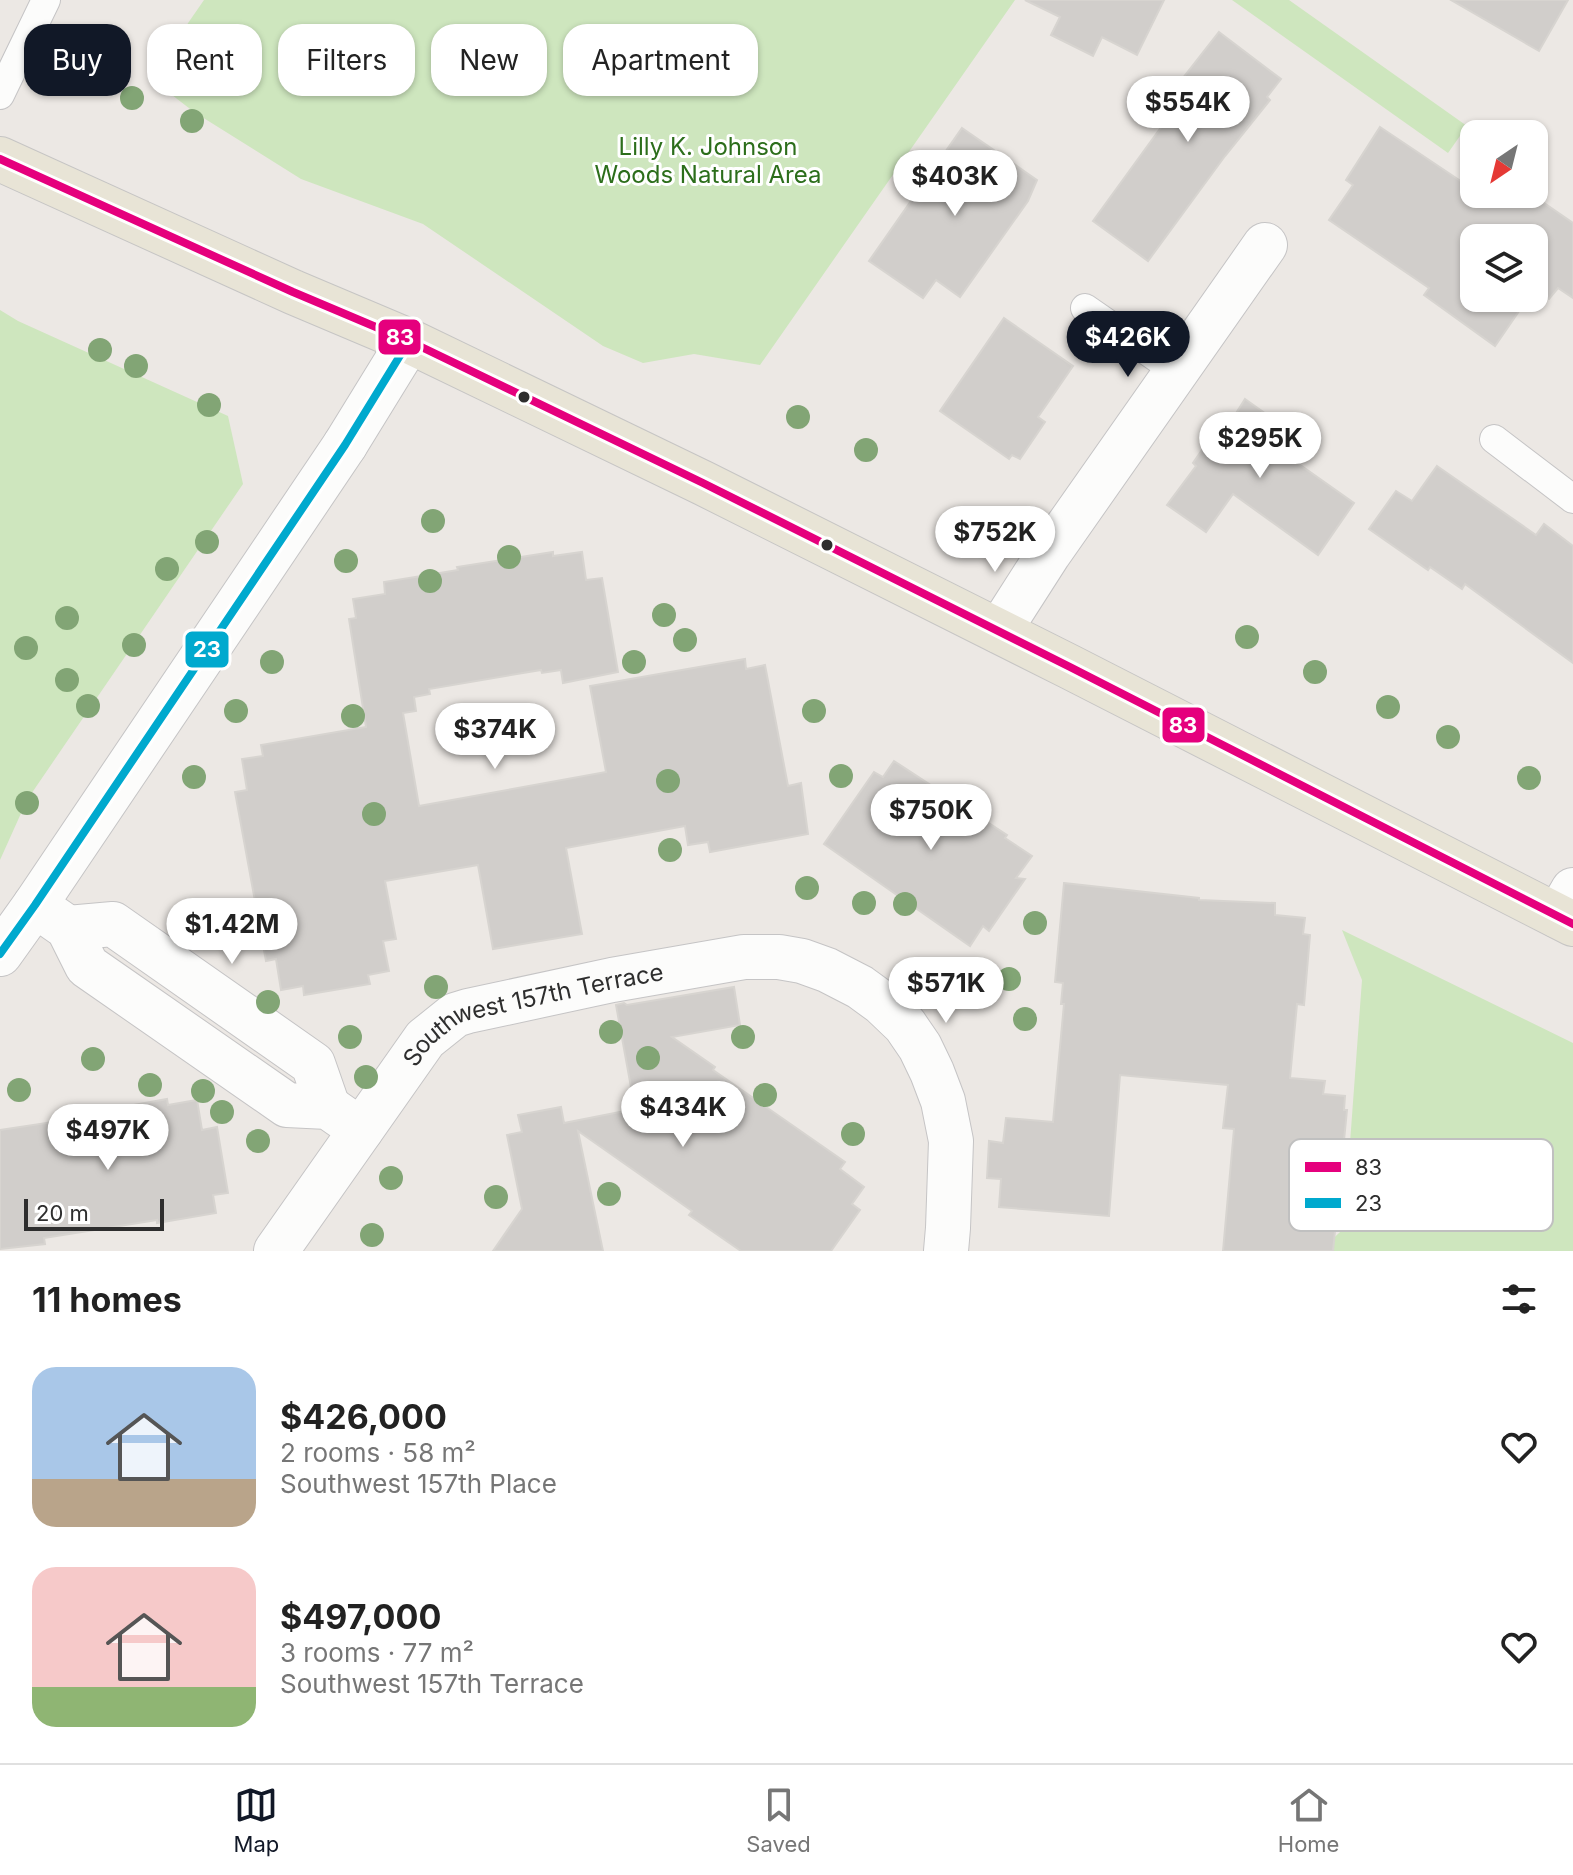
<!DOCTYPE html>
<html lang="en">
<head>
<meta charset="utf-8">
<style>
	body { margin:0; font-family:Inter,sans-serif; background:#f2f2f2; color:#222; height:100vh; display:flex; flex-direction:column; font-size:30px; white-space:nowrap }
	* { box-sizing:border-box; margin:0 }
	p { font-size:26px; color:#767676 }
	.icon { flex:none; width:44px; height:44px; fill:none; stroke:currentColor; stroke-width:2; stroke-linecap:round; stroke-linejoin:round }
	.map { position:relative; height:1251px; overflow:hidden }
	.panel { display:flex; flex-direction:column; background:#fff; flex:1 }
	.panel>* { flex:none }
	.banner { position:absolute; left:24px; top:24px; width:800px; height:72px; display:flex; gap:16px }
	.needle { width:52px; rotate:215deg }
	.fabs { position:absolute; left:1460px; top:120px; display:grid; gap:16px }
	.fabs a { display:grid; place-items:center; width:88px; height:88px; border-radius:16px; background:#fff; box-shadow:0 2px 6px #0004; font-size:40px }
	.scale { position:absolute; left:24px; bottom:20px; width:140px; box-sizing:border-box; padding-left:8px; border:4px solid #2e2e2e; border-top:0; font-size:22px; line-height:28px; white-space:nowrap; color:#2e2e2e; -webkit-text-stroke:6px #fff; paint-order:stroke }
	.price { position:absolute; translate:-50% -68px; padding:0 18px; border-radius:28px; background:#fff; color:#222; font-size:26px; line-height:52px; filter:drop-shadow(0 2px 4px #0008) }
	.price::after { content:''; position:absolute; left:50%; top:48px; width:24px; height:18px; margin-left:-12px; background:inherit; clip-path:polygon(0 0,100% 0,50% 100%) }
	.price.on { background:#111827; color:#fff }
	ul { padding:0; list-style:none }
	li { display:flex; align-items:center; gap:24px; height:200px; padding:0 32px }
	li span { display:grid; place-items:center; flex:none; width:224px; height:160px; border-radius:24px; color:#555 }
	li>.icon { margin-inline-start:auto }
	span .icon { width:96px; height:96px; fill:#fffc; stroke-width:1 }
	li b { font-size:34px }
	h2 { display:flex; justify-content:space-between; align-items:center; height:96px; padding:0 32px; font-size:34px }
	.chip { padding:0 28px; border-radius:24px; background:#fff; box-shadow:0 2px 6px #0004; font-size:28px; line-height:72px }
	.chip.on { background:#111827; color:#fff }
	.tabs { display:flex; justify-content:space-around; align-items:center; height:112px; border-top:2px solid #e0e0e0; background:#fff; font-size:22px; color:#767676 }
	.tabs a { display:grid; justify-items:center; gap:4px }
	.tabs .on { color:#111827 }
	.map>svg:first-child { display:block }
</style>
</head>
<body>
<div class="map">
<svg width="1573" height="1251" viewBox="0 0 1573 1251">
	<rect width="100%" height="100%" fill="#ece8e4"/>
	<g fill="#cee6be">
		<polygon points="204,0 1015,0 760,365 694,354 643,363 603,346 423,224 301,179 194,112 150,78"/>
		<polygon points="1232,0 1289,0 1467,126 1448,153"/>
		<polygon points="0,310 18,321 228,416 243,484 27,800 0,860"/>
		<polygon points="1342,930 1573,1043 1573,1251 1320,1251 1358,1215 1348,1170 1362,980"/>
	</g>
	<g fill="#d1cecb" stroke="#d7d4d0" stroke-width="2">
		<polygon points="1025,0 1164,0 1137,55 1102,37 1093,56 1051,35 1060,17"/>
		<polygon points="1451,0 1568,0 1539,51"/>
		<polygon points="1219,32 1281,79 1267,97 1270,100 1225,156 1148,261 1093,221 1167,119 1157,111"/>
		<polygon points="1380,127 1474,190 1474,194 1531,194 1573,223 1573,298 1558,288 1549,299 1534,290 1534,238 1474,238 1474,298 1528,298 1495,346 1424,295 1429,288 1329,220 1353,185 1346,180"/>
		<polygon points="962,128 1037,180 1028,201 960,297 936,280 923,298 869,261"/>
		<polygon points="1004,318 1073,366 1038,417 1045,422 1020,459 1012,455 1009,459 940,411"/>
		<polygon points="1245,399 1300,438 1289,457 1354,503 1318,555 1233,494 1206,532 1167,505 1196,466 1193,463 1227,414 1233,418"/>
		<polygon points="1437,466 1536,535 1544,524 1573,546 1573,663 1465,584 1462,589 1430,567 1428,570 1369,529 1396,491 1412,501"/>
		<polygon points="553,552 553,556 582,552 586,580 602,578 618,672 563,683 561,670 542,673 541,670 429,689 430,694 414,697 416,711 403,713 419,806 606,772 590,686 745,659 746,669 765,665 788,786 801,783 808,834 710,852 708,842 688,845 685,826 566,848 582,934 493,949 478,865 385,881 396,939 383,941 389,971 368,975 370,984 304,995 303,986 281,990 276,959 266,961 235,792 247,790 242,759 263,756 261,745 366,727 349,619 356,618 353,599 385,594 384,582 458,570 457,567"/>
		<polygon points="894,761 1007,835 1005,838 1032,856 1016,878 1025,879 989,931 983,926 970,946 824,844 874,772 883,777"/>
		<polygon points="1064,883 1199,898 1199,900 1275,903 1275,915 1305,918 1303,934 1310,935 1304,1005 1297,1004 1290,1078 1325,1081 1323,1094 1345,1096 1344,1110 1347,1110 1333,1251 1223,1251 1234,1129 1223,1128 1228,1085 1120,1075 1109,1216 999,1207 1001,1179 987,1178 989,1141 1003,1143 1006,1118 1053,1122 1064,1004 1061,1004 1063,983 1055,982"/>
		<polygon points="734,987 740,1025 672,1037 715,1067 713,1070 845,1162 840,1169 864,1187 852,1204 860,1210 831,1251 741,1251 689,1215 692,1211 578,1131 603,1251 493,1251 522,1209 507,1135 522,1132 518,1115 561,1107 564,1123 635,1109 616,1005 624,1003 627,1005"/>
		<polygon points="167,1099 168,1105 197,1100 202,1130 217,1127 228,1193 213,1195 216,1213 157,1223 157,1220 44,1238 45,1244 0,1249 0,1130 73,1119 73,1116"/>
	</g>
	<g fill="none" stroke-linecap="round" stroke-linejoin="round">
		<g stroke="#c5c4c5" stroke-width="30">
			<g id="service">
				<polyline points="0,95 46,0"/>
				<polyline points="1085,308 1176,371"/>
				<polyline points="1494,439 1573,499"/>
			</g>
		</g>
		<g stroke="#c5c4c5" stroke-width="46">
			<g id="minor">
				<polyline points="999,631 1049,553 1265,245"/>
				<polyline points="35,905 68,928 87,966 287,1105 328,1107 361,1130"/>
				<polyline points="1558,916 1573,890"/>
				<polyline points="68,928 113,924 313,1064 328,1107"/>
				<polyline points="0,954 35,905 345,445"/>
				<path id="s1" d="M276,1251L425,1039L455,1015L468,1011L612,980L744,957H779L802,961L827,970L860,987L882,1003L905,1025L920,1047L932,1072L943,1101L951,1141L948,1228L946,1251"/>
			</g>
		</g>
		<g stroke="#c5c4c5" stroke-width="46">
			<polyline id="tertiary" points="345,445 409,341"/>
		</g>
		<g stroke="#c6c5c4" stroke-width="46">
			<polyline id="primary" points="0,159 293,292 409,341 703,483 1070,667 1573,924"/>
		</g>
		<use href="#service" stroke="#fcfcfb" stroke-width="28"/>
		<use href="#minor" stroke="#fcfcfb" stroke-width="44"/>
		<use href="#tertiary" stroke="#fcfcfb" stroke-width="44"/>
		<use href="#primary" stroke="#e8e4d6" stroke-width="44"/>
		<g stroke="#fff" stroke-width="14">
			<polyline id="bus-1" points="0,159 293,292 409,341 703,483 1070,667 1573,924"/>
		</g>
		<g stroke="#fff" stroke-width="14">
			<polyline id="bus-2" points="0,954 35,905 345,445 409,341"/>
		</g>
		<use href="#bus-1" stroke="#e5007d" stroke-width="8"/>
		<use href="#bus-2" stroke="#00a9ce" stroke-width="8"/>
	</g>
	<g fill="#82a575">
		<circle cx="66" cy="71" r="12"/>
		<circle cx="132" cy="98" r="12"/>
		<circle cx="192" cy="121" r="12"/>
		<circle cx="100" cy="350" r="12"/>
		<circle cx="136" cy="366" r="12"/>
		<circle cx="209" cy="405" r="12"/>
		<circle cx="798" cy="417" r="12"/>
		<circle cx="866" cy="450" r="12"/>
		<circle cx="433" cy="521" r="12"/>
		<circle cx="207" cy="542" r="12"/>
		<circle cx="509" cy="557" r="12"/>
		<circle cx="346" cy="561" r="12"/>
		<circle cx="167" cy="569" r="12"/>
		<circle cx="430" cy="581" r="12"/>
		<circle cx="664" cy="615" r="12"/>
		<circle cx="67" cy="618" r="12"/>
		<circle cx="1247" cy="637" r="12"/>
		<circle cx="685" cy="640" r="12"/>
		<circle cx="134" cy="645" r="12"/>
		<circle cx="26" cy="648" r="12"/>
		<circle cx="272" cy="662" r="12"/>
		<circle cx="634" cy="662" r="12"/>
		<circle cx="1315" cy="672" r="12"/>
		<circle cx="67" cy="680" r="12"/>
		<circle cx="88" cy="706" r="12"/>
		<circle cx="1388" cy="707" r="12"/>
		<circle cx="236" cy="711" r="12"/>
		<circle cx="814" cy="711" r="12"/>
		<circle cx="353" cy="716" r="12"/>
		<circle cx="1448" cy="737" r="12"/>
		<circle cx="841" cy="776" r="12"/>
		<circle cx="194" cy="777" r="12"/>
		<circle cx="1529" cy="778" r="12"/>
		<circle cx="668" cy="781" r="12"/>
		<circle cx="27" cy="803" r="12"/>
		<circle cx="374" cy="814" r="12"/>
		<circle cx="670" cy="850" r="12"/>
		<circle cx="807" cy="888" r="12"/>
		<circle cx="864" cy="903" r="12"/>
		<circle cx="905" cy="904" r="12"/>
		<circle cx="1035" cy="923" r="12"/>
		<circle cx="1009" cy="979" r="12"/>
		<circle cx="961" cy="985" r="12"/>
		<circle cx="436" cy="987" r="12"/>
		<circle cx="268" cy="1002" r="12"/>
		<circle cx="1025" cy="1019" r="12"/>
		<circle cx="611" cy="1032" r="12"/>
		<circle cx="350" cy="1037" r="12"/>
		<circle cx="743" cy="1037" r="12"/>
		<circle cx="648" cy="1058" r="12"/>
		<circle cx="93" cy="1059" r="12"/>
		<circle cx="366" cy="1077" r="12"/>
		<circle cx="150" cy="1085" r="12"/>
		<circle cx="19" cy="1090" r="12"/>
		<circle cx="203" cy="1091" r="12"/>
		<circle cx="765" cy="1095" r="12"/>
		<circle cx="222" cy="1112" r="12"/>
		<circle cx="123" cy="1117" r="12"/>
		<circle cx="853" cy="1134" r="12"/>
		<circle cx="258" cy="1141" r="12"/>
		<circle cx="391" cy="1178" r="12"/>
		<circle cx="609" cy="1194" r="12"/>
		<circle cx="496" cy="1197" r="12"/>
		<circle cx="372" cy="1235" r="12"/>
	</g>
	<g fill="#2e2e2e" stroke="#fff" stroke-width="3">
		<circle cx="524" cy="397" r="7"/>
		<circle cx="827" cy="545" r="7"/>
	</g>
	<g text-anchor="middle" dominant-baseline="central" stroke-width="6" stroke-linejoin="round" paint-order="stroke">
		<g font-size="24" fill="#2c6e1b" stroke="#fff">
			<text x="708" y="146">Lilly K. Johnson<tspan x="708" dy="28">Woods Natural Area</tspan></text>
		</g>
		<g font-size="24" fill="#2e2e2e" stroke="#fff">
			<text stroke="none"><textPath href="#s1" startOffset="370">Southwest 157th Terrace</textPath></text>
		</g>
	</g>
	<rect x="1289" y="1139" width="264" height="92" rx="12" fill="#fff" stroke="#c0c0c0" stroke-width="2"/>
	<rect x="1305" y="1162" width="36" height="10" fill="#e5007d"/>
	<rect x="1305" y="1198" width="36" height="10" fill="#00a9ce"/>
	<g font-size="22" fill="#2e2e2e">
		<text x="1355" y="1175">83</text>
		<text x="1355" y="1211">23</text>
	</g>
	<g stroke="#fff" stroke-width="3">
		<rect x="377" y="318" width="45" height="38" rx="8" fill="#e5007d"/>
		<rect x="184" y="630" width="46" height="39" rx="8" fill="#00a9ce"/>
		<rect x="1161" y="706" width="45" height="38" rx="8" fill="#e5007d"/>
	</g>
	<g font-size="22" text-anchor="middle" font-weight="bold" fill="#fff">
		<text x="400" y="345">83</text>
		<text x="207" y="657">23</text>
		<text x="1183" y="733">83</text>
	</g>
</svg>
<div class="fabs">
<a><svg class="needle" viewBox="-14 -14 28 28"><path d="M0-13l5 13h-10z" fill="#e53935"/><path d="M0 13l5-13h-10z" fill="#767676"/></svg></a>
<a><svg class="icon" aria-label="layers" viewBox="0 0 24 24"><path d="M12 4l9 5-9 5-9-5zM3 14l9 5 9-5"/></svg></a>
</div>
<div class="scale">20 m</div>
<b class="price" style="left:1188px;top:144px">$554K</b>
<b class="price" style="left:955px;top:218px">$403K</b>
<b class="price on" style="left:1128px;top:379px">$426K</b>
<b class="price" style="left:1260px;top:480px">$295K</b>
<b class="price" style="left:995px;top:574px">$752K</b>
<b class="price" style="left:495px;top:771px">$374K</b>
<b class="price" style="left:931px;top:852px">$750K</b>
<b class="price" style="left:232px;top:966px">$1.42M</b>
<b class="price" style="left:946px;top:1025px">$571K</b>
<b class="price" style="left:683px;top:1149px">$434K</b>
<b class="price" style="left:108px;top:1172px">$497K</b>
<div class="banner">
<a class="chip on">Buy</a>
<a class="chip">Rent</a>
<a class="chip">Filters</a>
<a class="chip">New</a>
<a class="chip">Apartment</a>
</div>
</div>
<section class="panel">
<h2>11 homes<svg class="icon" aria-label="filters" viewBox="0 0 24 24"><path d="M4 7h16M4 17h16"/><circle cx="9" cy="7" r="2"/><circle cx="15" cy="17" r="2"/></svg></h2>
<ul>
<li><span style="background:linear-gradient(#a9c7e8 70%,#b9a48a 0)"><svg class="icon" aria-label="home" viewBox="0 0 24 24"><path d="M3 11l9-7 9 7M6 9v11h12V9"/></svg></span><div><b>$426,000</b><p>2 rooms · 58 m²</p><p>Southwest 157th Place</p></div><svg class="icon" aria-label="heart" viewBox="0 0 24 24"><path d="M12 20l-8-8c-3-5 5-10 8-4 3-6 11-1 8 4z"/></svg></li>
<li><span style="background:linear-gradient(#f6c9c9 75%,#8fb573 0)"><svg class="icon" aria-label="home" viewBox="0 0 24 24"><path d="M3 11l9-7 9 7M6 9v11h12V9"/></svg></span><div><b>$497,000</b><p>3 rooms · 77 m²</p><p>Southwest 157th Terrace</p></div><svg class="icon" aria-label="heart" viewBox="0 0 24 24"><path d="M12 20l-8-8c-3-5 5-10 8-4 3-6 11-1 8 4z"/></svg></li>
</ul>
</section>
<nav class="tabs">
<a class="on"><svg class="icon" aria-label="map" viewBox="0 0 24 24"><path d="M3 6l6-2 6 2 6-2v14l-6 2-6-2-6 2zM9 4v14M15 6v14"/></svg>Map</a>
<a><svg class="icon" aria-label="saved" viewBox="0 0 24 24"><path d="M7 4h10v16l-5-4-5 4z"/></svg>Saved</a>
<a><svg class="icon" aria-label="home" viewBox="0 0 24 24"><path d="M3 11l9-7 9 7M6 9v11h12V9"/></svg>Home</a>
</nav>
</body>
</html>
